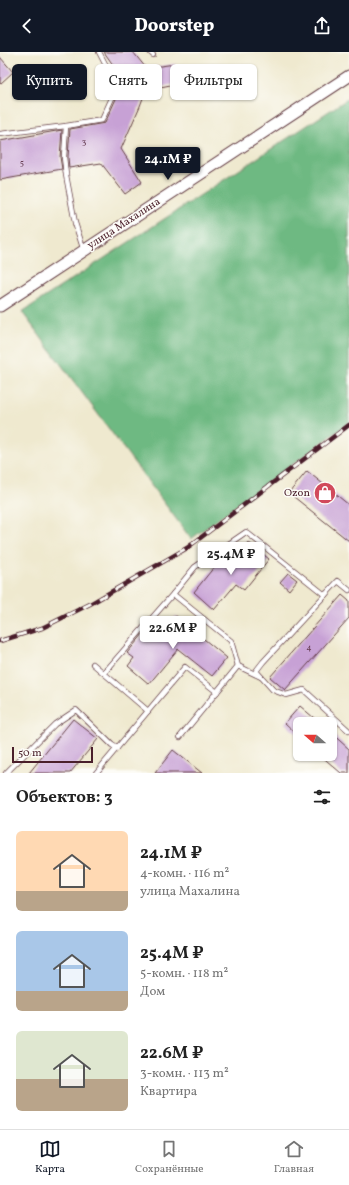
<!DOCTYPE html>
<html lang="ru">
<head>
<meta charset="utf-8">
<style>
	body { margin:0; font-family:Vollkorn,serif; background:#f2f2f2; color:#222; height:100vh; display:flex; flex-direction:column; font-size:15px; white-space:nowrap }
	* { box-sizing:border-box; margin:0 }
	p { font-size:13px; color:#767676 }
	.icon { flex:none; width:22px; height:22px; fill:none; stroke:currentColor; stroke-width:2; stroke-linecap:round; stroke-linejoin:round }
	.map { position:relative; height:721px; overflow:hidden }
	.side { display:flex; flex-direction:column; background:#fff; flex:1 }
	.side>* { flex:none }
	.guide { position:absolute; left:12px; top:12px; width:325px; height:36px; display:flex; gap:8px }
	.needle { width:26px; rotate:290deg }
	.controls { position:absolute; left:293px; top:665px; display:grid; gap:8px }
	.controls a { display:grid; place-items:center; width:44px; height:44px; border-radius:6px; background:#fff; box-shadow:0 1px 3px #0004; font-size:20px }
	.scale { position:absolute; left:12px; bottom:10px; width:81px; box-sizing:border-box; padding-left:4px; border:2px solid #4a1f2b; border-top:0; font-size:11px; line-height:14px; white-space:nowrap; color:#4a1f2b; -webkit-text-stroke:3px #fdfcf7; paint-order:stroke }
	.price { position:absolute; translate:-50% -34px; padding:0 9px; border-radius:4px; background:#fff; color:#222; font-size:13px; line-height:26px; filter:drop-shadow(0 1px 2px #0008) }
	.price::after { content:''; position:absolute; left:50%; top:24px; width:12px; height:9px; margin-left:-6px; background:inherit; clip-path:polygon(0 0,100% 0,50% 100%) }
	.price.current { background:#111827; color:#fff }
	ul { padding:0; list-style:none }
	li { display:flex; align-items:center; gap:12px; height:100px; padding:0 16px }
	li span { display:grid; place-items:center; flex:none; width:112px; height:80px; border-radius:6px; color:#555 }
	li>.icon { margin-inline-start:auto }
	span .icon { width:48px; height:48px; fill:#fffc; stroke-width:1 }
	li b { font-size:17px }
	h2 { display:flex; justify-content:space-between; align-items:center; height:48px; padding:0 16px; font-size:17px }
	.pill { padding:0 14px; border-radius:6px; background:#fff; box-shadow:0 1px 3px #0004; font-size:14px; line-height:36px }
	.pill.current { background:#111827; color:#fff }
	header { display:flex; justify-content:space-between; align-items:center; height:52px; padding:0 16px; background:#111827; color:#fff; font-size:18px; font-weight:800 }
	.menu { display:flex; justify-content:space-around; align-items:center; height:56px; border-top:1px solid #e0e0e0; background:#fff; font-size:11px; color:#767676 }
	.menu a { display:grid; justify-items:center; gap:2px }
	.menu .current { color:#111827 }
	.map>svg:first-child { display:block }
</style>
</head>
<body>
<header><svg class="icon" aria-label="back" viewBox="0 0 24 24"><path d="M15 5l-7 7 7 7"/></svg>Doorstep<svg class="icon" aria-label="share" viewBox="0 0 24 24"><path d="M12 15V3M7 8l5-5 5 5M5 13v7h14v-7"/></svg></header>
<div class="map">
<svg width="349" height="721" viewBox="0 0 349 721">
	<rect width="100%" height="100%" fill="#fdfcf7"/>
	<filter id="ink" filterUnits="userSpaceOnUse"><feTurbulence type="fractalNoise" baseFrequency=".025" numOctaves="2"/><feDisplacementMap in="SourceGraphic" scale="8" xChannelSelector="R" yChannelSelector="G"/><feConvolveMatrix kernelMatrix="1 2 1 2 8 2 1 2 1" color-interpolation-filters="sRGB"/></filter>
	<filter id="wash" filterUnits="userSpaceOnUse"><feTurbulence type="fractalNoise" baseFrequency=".012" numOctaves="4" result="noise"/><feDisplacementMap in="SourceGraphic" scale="16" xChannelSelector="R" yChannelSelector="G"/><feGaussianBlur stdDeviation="0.9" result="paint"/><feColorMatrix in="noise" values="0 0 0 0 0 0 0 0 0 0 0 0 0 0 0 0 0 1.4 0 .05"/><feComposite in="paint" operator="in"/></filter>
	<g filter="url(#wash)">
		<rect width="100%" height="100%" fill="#efe9cf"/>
		<polygon fill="#6eb982" stroke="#5c6c56" points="349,46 349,371 191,487 22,260"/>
		<g id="blocks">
			<g fill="#c7a1d5">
				<polygon points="104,0 133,0 146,16 175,12 180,31 146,38 140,54 121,97 142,130 125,142 101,111 69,116 68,105 70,77 105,71 121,36 123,27"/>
				<polygon points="0,5 13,20 0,32"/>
				<polygon points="62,78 60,105 62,117 0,128 0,89"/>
				<polygon points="307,419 349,453 349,489 289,441"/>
				<polygon points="248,490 269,507 244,538 236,532 214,558 194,540 219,509 227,516"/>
				<polygon points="288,521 297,528 289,538 280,530"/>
				<polygon points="342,543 349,549 349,566 285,638 270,625"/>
				<polygon points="176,564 227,606 212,624 178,597 149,632 128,614 134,606 127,601 144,581 150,586 164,570 168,574"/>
				<polygon points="300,654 321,672 300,672 300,685 285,671"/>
				<polygon points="73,667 98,687 70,721 29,721"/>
				<polygon points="330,680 349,697 349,721 341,721 319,702 330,702"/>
				<polygon points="173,698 202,721 155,721"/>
			</g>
		</g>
	</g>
	<g filter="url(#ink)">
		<use href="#blocks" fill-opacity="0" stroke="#633d44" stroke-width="1"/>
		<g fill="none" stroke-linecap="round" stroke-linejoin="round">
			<g stroke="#633d44" stroke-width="6">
				<g id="service">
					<polyline points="150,0 153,3"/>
					<polyline points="0,82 66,74"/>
					<polyline points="84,199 75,171 66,123 64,105 66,74 102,68 117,35 99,0"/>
					<polyline points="349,538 338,529 263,610 256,619 273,638 286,643 304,638 349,679"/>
					<polyline points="173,542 231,589 238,614"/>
					<polyline points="93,612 148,659"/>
					<polyline points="104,621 173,542 195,515 246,480 325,543"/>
					<polyline points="180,685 238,614 261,625"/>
					<polyline points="6,721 55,672 76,658 112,693 117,696"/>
					<polyline points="96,721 185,615 217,640"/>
				</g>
			</g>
			<g stroke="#633d44" stroke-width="13">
				<polyline id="tertiary" points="0,254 349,24"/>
			</g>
			<use href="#service" stroke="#fff" stroke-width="4.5"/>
			<use href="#tertiary" stroke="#fff" stroke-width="11"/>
			<g stroke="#4a1f2b" stroke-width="4.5">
				<polyline id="rail" points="0,589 42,576 90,552 187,496 349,373"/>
			</g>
			<use href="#rail" stroke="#fdfcf7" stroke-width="3" stroke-dasharray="9" stroke-linecap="butt"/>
		</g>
	</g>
	<defs>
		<g id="shop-disc" transform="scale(1.15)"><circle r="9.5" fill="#d1495b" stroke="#fdfcf7"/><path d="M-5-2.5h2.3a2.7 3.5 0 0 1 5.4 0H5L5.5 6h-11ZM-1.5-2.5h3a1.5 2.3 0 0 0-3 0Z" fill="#fff"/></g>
	</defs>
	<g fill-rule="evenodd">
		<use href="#shop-disc" x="325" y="441"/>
	</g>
	<g text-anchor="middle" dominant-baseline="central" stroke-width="3" stroke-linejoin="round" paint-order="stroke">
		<g font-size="9" fill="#694056">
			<text x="84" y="89">3</text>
			<text x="22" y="110">5</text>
			<text x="309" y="595">4</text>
		</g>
		<g font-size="11" fill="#4a1f2b" stroke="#fdfcf7">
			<text transform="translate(124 172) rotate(-33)">улица Махалина</text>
		</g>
		<g font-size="11" fill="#4a1f2b" stroke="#fdfcf7" text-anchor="end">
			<text x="310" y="441">Ozon</text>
		</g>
	</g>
</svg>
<div class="controls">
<a><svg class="needle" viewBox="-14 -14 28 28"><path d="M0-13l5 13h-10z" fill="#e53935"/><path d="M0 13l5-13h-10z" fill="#767676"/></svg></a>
</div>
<div class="scale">50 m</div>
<b class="price current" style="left:168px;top:129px">24.1M ₽</b>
<b class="price" style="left:231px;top:524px">25.4M ₽</b>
<b class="price" style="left:173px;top:598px">22.6M ₽</b>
<div class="guide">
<a class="pill current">Купить</a>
<a class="pill">Снять</a>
<a class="pill">Фильтры</a>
</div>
</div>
<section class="side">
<h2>Объектов: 3<svg class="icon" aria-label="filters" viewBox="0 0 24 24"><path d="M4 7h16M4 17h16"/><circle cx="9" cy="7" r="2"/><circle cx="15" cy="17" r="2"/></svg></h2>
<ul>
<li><span style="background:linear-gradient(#ffd9b3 75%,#b9a48a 0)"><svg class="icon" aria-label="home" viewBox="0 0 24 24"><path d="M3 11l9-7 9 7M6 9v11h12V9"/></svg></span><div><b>24.1M ₽</b><p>4-комн. · 116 m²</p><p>улица Махалина</p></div></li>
<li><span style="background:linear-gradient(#a9c7e8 75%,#b9a48a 0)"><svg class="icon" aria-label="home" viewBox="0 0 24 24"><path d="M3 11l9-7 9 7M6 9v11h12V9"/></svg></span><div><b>25.4M ₽</b><p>5-комн. · 118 m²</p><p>Дом</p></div></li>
<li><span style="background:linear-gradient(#dfe7d0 60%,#b9a48a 0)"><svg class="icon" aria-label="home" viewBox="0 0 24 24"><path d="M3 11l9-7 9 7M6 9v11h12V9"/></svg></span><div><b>22.6M ₽</b><p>3-комн. · 113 m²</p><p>Квартира</p></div></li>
</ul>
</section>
<nav class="menu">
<a class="current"><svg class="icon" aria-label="map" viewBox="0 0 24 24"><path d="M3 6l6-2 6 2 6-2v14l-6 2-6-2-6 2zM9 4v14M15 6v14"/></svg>Карта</a>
<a><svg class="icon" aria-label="saved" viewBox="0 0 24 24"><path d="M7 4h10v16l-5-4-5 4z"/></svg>Сохранённые</a>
<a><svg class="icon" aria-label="home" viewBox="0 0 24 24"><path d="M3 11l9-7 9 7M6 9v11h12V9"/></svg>Главная</a>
</nav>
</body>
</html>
